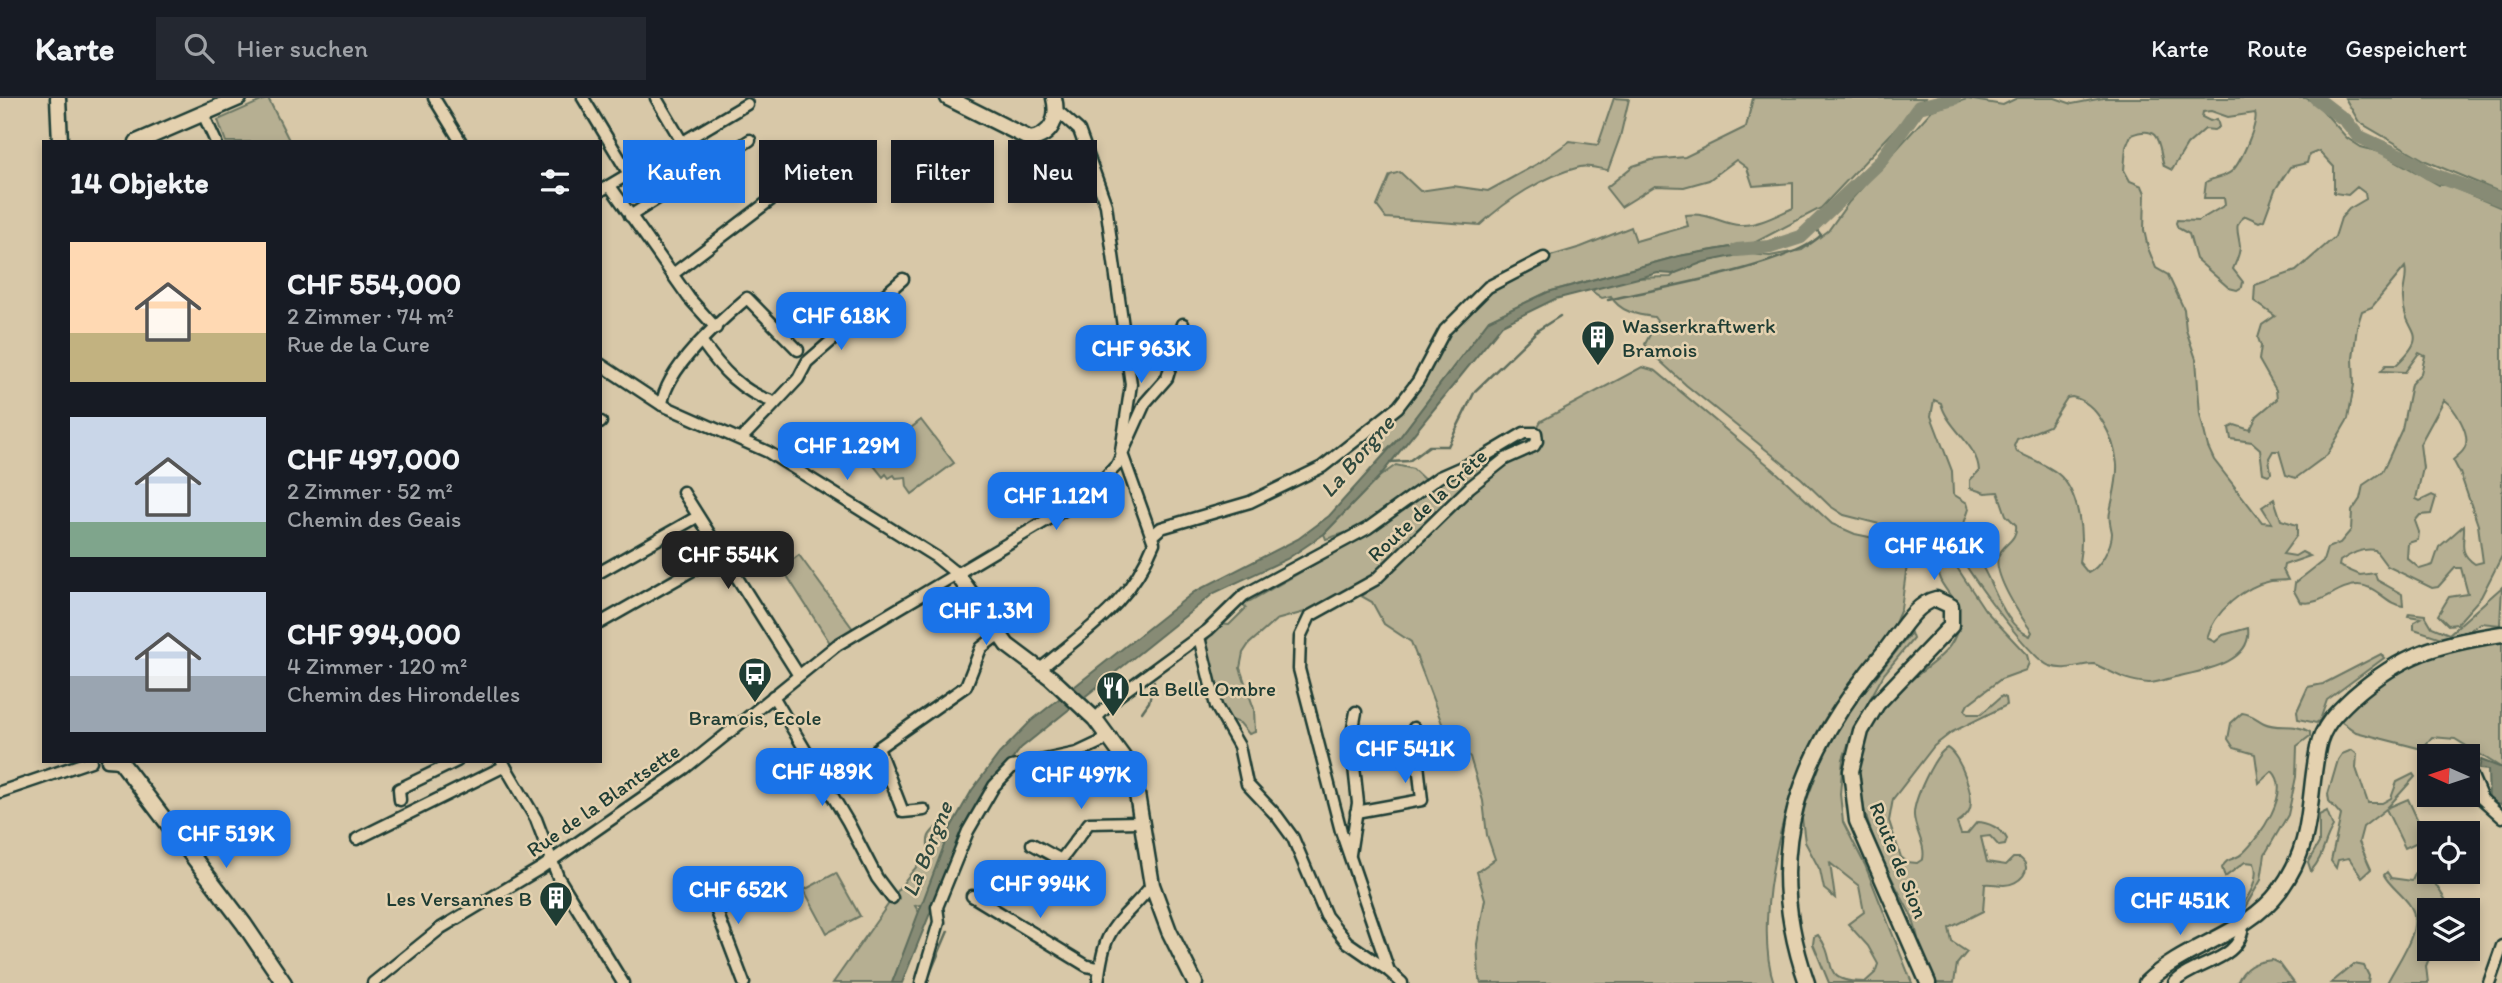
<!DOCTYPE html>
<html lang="de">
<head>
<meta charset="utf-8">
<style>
	body { margin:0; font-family:Itim,sans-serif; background:#242831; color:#f1f3f6; height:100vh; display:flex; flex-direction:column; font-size:26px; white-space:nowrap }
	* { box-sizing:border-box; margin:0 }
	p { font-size:23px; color:#9ea1a6 }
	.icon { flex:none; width:38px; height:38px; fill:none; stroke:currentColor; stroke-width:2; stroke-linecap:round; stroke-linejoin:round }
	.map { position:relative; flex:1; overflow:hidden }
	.side { position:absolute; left:42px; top:42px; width:560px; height:623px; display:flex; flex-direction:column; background:#171b24; border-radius:0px; box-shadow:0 4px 10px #0003 }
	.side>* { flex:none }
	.hud { position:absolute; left:623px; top:42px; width:665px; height:63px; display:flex; gap:14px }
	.needle { width:46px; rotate:273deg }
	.tools { position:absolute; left:2417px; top:646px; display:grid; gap:14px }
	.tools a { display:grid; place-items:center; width:63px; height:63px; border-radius:0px; background:#171b24; box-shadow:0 4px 10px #0003; font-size:35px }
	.price { position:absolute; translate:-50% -60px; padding:0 16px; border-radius:14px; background:#1a73e8; color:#fff; font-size:23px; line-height:46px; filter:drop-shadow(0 2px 4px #0008) }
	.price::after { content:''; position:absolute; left:50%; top:42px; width:21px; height:16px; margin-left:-10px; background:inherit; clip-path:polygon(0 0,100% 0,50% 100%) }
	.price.active { background:#222; color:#fff }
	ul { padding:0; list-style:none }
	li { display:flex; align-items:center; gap:21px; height:175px; padding:0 28px }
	li span { display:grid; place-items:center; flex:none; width:196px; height:140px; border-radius:0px; color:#555 }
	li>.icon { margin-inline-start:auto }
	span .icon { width:84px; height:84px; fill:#fffc; stroke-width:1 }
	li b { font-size:30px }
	h2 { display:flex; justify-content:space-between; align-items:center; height:84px; padding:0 28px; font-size:30px }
	.chip { padding:0 24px; border-radius:0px; background:#171b24; box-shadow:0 4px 10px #0003; font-size:24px; line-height:63px }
	.chip.active { background:#1a73e8; color:#fff }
	header { display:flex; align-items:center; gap:42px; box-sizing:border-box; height:98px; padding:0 35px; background:#171b24; border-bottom:2px solid #363941 }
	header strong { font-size:33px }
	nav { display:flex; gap:38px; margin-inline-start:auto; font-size:24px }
	.search { width:490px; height:63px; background:#242831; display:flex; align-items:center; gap:18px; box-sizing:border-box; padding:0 24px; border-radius:0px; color:#9ea1a6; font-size:26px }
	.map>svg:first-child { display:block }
</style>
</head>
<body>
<header>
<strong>Karte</strong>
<div class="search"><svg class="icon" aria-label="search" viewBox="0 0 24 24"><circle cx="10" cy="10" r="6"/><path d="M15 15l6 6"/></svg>Hier suchen</div>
<nav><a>Karte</a><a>Route</a><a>Gespeichert</a></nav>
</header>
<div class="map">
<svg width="2502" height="885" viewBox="0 0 2502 885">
	<rect width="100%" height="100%" fill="#d8c8a8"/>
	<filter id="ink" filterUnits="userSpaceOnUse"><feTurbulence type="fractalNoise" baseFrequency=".0143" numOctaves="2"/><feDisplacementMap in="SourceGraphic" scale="14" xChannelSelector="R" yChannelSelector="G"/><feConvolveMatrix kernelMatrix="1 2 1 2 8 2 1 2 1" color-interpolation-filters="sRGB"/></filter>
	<g filter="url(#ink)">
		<g fill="#b6af92" stroke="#6a7663" stroke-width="2" fill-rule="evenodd">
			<polygon points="268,0 290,44 226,44 218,22"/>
			<path d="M1614,0L1629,1L1620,39L1608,72C1599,71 1588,67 1580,69C1543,78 1507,102 1480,127L1386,120L1377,108L1390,77L1400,74L1420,93L1453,88L1488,93L1539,65L1570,43L1598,47Z"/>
			<path d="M1753,0H1925L1821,110L1754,145L1679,158L1548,194L1489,222L1400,339L1386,353L1373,351L1369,333L1398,309L1439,242L1484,195L1544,160L1581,149L1631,129L1636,143L1688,128L1685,117C1711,114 1722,127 1740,127C1758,128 1777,117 1793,110V85L1753,88L1747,70L1736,62L1709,82L1684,89L1655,88L1621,109L1606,90L1633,68L1651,62L1685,59L1746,29Z"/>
			<path d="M2017,0H2055L2072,6L2103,0H2306L2316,5L2347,40L2361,49L2380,54L2439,87H2447L2502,110V458L2481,499L2457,526L2448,527L2438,517L2449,499L2468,496L2461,470H2455L2438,489L2432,490L2387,468L2375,452C2361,450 2351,456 2340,463L2339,468L2360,477L2375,475L2377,482L2402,496L2403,508C2387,507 2376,487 2358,487C2337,487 2321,509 2300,504L2294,493L2295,485L2323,463L2327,450L2340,445L2351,432L2352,413L2360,401L2363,387L2382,374L2386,366L2402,331L2411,286L2421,275L2425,258L2419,255L2405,274L2381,273L2386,267H2396C2433,232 2404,238 2403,201C2402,190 2408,180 2405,169L2372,209L2362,213L2357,229L2353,260L2354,287L2348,321L2327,357L2296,380L2286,377L2279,353H2273L2269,360L2271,375L2268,377L2263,375L2260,351L2252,344L2231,341L2229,330L2235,327L2250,332L2257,318L2277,301L2276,292L2259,262L2261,248L2258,240L2262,227L2275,218L2254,203L2255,187L2296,173L2335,139L2341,120L2349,111L2366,101L2365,95L2357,89L2348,97L2334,95V69L2319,53L2309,57L2307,65L2290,69L2275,92L2264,122L2259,124L2246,118C2232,125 2239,136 2240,148C2240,156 2236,164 2233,171L2243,184L2242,189L2237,192L2229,190L2196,161L2189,136L2178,130L2176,125L2177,122L2198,123L2225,107L2224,100H2204L2206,84C2214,79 2224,80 2232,73C2240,66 2259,24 2255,15L2228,19L2211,13L2203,14L2202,19L2210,23L2217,21L2219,29L2214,32L2205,31L2187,47L2172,72L2164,68C2158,51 2163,24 2131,37L2126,49L2124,72L2130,83L2142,88L2145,95L2144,132L2148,150L2156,170L2168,177L2184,211L2186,232L2196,261L2200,316L2208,349L2214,362L2262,424L2272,425L2262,409L2274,401L2281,422L2297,427V437L2283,456L2295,458L2302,454L2310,458L2284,467L2283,472L2288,482C2282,483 2277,482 2271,483C2244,488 2214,514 2207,540L2215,544L2223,537L2248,530C2253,566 2200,573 2175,579C2166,581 2158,585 2149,585C2123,583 2115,575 2094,566C2079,566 2066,574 2050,568C2030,561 1960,465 1953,444L1946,439H1930L1844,417L1830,408L1801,380L1686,287L1648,252L1645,246L1657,223L1654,219C1638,217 1619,214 1611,198L1602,200L1593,194L1595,189L1631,180L1671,179L1682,169L1741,155L1770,158L1802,152L1828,133L1849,104L1932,12L1967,1L2003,7ZM2072,299C2098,304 2114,340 2117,366C2118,383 2113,398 2110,414C2108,421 2111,428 2112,435C2112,448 2100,470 2088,475L2079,464C2084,438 2080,393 2057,375C2046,367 2030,360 2017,354L2014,348L2017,341L2049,328L2067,300ZM1934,302L1941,305C1947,330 1978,347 1979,373L1970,382V390L1985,395L1998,394L2006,417L2016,427C2018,443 2002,446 1998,459C1993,477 2021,519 2032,534L2030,538C1994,524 1991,456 1958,443L1969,411L1967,405L1953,396L1952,373L1931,318ZM2444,302C2455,310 2471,336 2465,349C2463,355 2458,357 2453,362L2460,375L2478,427L2483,464L2475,466C2457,454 2465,444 2464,427L2439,449L2433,467L2420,471L2407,460L2408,445L2418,442L2419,434L2415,423L2420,417L2431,416L2436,399L2432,397L2420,403L2416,401L2423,370L2420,346Z"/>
			<polygon points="2345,0 2502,0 2502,95 2426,63 2359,24"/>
			<path d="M1642,269L1656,273L1774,372L1832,426L1855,436L1935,453L1954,465L1985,512L2027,557L2029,565L2026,572L2001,581L1968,606L1965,612L1968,616H1981L2002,598L2006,600L2007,607L1952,634L1934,648L1893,701L1889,723L1901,759L1907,764L1917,765L1923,761C1926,747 1915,733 1914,718C1913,703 1934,657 1947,650C1960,657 1976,699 1969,713C1967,717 1961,722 1957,725L1961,736H1967L1977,724C1988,724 2002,731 2007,741L2005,747L1999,748L1990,738L1981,739L1987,764L2006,767L2013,760H2020C2035,771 2019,787 2004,787C1997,787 1992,785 1985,786L1983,813L1949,830L1952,844L1967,854L1957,866L1954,885H1935C1931,874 1924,862 1921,851C1917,839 1916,827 1910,815C1882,763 1828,667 1880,613C1890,604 1900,592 1910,583C1928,567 1953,555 1958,529C1964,499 1936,492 1937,467L1926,462L1907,467L1901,511L1895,525C1874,560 1844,588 1823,624C1787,683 1751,819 1774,885H1481L1479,881L1477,846L1485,801L1477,774L1495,761L1487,737L1483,703L1470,659L1446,636L1411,544L1384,526L1372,504L1361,498L1386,480L1449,415L1507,363L1537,352L1543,340L1538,328L1541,323Z"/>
			<polygon points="921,322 954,365 912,396 907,389 906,379 896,380 894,377 889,380 886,376 883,379 870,363"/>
			<path d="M1513,356L1458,399L1441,407L1415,439L1372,479L1319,510L1276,522L1249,546L1243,555L1240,570L1254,611L1255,634L1249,636L1240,625L1227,620L1211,578L1205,545L1218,526L1229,527L1246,510L1242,504L1250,503L1350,446L1345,435L1326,441L1324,436L1379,379L1396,367L1413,371L1429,386C1460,380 1481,357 1513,356Z"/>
			<polygon points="799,457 853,531 830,545 782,470"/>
			<polygon points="2502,489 2500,527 2481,525 2461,538 2444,541 2414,531 2414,524 2421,520 2408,518 2409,515 2425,517 2432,529 2449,536"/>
			<path d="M1911,535L1913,541L1884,576L1854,630L1843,661L1840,696L1843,724L1865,767L1912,885H1829L1813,846L1814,839L1818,837C1840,864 1817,884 1865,884L1875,875L1878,866L1868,848L1848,826L1864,814L1859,788L1830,765L1835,800L1824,791L1820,772L1805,744L1802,720L1806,704L1833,633Z"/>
			<polygon points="2502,540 2502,670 2455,641 2432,639 2422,651 2356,634 2339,622 2376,585 2422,558"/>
			<polygon points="2381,556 2384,560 2327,602 2320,622 2316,625 2298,621 2297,613 2308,589 2323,586"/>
			<path d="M2242,615C2252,616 2256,621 2264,625C2278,632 2294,624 2310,634V638L2297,648L2296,679L2288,717L2265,756L2261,782L2237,823L2232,824C2240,807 2262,787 2254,765L2245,764L2225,779L2222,770C2227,758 2235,763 2243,755C2259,740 2293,693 2272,673L2259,685L2255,656L2234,650L2228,641L2231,625Z"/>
			<polygon points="2352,652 2357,656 2356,670 2368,705 2382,705 2391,700 2397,684 2413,676 2415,679 2387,710 2408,701 2426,740 2405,750 2386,711 2363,729 2359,744 2371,771 2362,779 2349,760 2338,762 2336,770 2331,763 2341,717 2329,703 2328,696 2338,662 2342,656"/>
			<path d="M2327,713L2333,729C2323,744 2325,757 2311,773L2308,764L2319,745V717Z"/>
			<path d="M939,727L951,729L924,806L915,808L920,816L892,885H833L906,781L929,754C926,740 928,736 939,727Z"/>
			<path d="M2417,771L2434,784L2452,812H2429V850L2433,851L2426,868L2428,885H2387C2398,862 2426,829 2409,806C2402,796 2388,786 2384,777L2387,774L2391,780L2412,783Z"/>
			<polygon points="836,775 860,818 827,835 804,792"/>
			<path d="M2272,862L2280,866L2294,885H2237C2244,868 2255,864 2272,862Z"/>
			<polygon points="2354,866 2364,868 2369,878 2368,885 2331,885"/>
		</g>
		<g fill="#878b75" stroke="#5d6c5b" stroke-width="2">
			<polygon points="1754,145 1754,154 1704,164 1673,176 1658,175 1555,201 1502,227 1379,379 1324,436 1287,461 1214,495 1021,650 969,718 902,885 892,885 951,729 972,692 999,656 1031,623 1194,494 1298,441 1329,418 1400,339 1489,222 1548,194 1679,158"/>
			<polygon points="2481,662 2502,670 2502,706 2489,704 2488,672 2479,671"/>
		</g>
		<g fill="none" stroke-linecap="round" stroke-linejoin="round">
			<g stroke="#5d6c5b" stroke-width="2.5">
				<path d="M1608,202C1654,191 1791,168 1821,137L1813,127"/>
				<polyline points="1390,364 1409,363 1429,348 1448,348 1475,293 1538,232 1560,218"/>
				<polyline points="1142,614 1149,604 1154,583"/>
				<polyline points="926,885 948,833"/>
			</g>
			<g stroke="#878b75" stroke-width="14">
				<polyline points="2316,0 2346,23 2358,38 2412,63 2429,75 2502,102"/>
				<polyline points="1737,152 1770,149 1801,139 1879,65 1919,9 1954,0"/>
			</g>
			<g stroke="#1f3d34" stroke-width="15">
				<g id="street">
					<polyline points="434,0 461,44"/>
					<polyline points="583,0 629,76"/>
					<polyline points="656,0 682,44"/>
					<polyline points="203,16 216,44"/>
					<polyline points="610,88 689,200 716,230"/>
					<polyline points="600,93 747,6"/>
					<polyline points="630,118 750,42"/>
					<polyline points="673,176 802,78"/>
					<path d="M702,244C721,271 741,294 774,304"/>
					<polyline points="600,266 662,307 768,354 936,459 957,476"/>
					<path d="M662,307C665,271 720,223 747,200L798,252"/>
					<polyline points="769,312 798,281 807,264 903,181"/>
					<polyline points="600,325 601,324"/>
					<polyline points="741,341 767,314"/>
					<polyline points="683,394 798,576"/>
					<polyline points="1153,437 1161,430 1250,404 1322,369 1398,309 1418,283 1445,232 1488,189 1544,160"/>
					<polyline points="600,474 697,419"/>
					<polyline points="600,525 721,456"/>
					<polyline points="1199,539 1216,608 1239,648 1247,686 1277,718 1293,740 1326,818 1347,844 1389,873"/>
					<path d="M1039,572C1088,530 1129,508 1154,445L1121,353L1131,286L1106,107L1079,32L1061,16"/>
					<polyline points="773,598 848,724 877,780 892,800"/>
					<polyline points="1095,621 1118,598 1208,532 1244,497 1368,430 1439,379 1482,360 1524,335 1536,335 1537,343 1534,348 1505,361 1470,389 1375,482 1310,518 1300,539 1299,571 1341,733 1389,873 1402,885"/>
					<polyline points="107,663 120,664"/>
					<polyline points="502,663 536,721 558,779 623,885"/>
					<polyline points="2472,678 2482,701 2502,719"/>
					<polyline points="0,694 91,663"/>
					<polyline points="400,702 399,691 457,663"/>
					<polyline points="924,712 903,714 878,650 966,588 981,550 999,536"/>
					<polyline points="1356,714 1422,702 1414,630"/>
					<polyline points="357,741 505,668"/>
					<polyline points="1032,746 1061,762 1089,725 1139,724"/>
					<polyline points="1350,756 1358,705 1351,641 1356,614"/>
					<polyline points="705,782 744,885"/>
					<polyline points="972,798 1087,868 1098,870"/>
					<polyline points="373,885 441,830 541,770 685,670 837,547 1086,399 1117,367 1145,305 1167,280 1183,226"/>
					<polyline points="921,885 939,824 937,809 968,733 994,688 1012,669 1077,655 1111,639"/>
					<path d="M1098,885C1105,823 1116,831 1152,787"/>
					<path d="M2174,885C2195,863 2241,864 2243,827"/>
					<polyline points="2489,885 2502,848"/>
				</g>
			</g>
			<g stroke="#1f3d34" stroke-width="19">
				<g id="secondary">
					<polyline points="58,0 60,44"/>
					<path d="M948,0L1030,41C1052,38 1059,20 1054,0"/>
					<polyline points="137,44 239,0"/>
					<polyline points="957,476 1007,547 1051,580 1095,621 1128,666 1136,690 1152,787 1169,833 1195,885"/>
					<polyline points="121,664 244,826 284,885"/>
					<path d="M1807,885C1760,751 1799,656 1885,553C1898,537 1915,505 1936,501L1951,508V528L1877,606L1861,633L1851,673L1857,723L1928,885"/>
					<path d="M2146,885C2186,846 2246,838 2280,792C2315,744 2307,703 2318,650C2322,628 2337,614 2353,599C2403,555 2437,546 2502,536"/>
				</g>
			</g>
			<use href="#street" stroke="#e4d1af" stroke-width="10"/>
			<use href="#secondary" stroke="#e4d1af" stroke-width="14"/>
		</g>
	</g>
	<defs>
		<g id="building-pin" transform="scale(1.75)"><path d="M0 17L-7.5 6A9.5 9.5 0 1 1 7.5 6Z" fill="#1f3d34" stroke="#e4d1af"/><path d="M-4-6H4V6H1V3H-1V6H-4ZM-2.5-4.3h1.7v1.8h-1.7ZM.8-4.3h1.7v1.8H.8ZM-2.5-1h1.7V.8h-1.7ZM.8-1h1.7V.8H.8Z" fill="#fff"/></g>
		<g id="bus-pin" transform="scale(1.75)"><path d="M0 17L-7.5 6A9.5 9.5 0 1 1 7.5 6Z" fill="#1f3d34" stroke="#e4d1af"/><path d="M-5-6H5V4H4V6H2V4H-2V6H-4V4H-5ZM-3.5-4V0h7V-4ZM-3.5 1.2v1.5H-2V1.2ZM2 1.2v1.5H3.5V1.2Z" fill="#fff"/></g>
		<g id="restaurant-pin" transform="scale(1.75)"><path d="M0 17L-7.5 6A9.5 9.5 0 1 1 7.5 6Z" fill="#1f3d34" stroke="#e4d1af"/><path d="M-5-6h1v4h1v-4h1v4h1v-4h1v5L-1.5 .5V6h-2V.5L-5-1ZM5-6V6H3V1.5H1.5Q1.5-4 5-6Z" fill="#fff"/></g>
	</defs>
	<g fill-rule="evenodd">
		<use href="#building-pin" x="1598" y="239"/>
		<use href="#bus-pin" x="755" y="576"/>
		<use href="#restaurant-pin" x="1113" y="590"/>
		<use href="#building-pin" x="556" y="800"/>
	</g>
	<g text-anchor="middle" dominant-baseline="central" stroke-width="5" stroke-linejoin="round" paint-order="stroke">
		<g font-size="21" fill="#1f3d34" stroke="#e4d1af" text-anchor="start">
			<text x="1622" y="227">Wasserkraftwerk<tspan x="1622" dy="24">Bramois</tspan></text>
			<text x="1138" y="590">La Belle Ombre</text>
			<text x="755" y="619" text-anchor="middle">Bramois, Ecole</text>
			<text x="532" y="800" text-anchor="end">Les Versannes B</text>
		</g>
		<g font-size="21" fill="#1f3d34" stroke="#e4d1af">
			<text transform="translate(1427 407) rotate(-43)">Route de la Crête</text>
			<text transform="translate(603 702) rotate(-35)">Rue de la Blantsette</text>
			<text transform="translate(1899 762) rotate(68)">Route de Sion</text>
		</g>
		<g font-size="23" font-style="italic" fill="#2f493e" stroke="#e4d1af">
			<text transform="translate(1357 358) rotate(-49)">La Borgne</text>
			<text transform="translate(927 751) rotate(-68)">La Borgne</text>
		</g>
	</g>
</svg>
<div class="tools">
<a><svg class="needle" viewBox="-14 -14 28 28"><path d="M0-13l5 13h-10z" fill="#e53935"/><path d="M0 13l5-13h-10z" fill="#9ea1a6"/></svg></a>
<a><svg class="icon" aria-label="locate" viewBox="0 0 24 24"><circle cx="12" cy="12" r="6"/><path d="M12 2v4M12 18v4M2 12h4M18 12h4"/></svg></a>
<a><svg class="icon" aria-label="layers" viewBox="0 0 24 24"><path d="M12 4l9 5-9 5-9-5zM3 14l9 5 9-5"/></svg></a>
</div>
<b class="price" style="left:841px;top:254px">CHF 618K</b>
<b class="price" style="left:1141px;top:287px">CHF 963K</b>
<b class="price" style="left:847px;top:384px">CHF 1.29M</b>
<b class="price" style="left:1056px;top:434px">CHF 1.12M</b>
<b class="price" style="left:1934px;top:484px">CHF 461K</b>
<b class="price active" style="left:728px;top:493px">CHF 554K</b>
<b class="price" style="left:986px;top:549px">CHF 1.3M</b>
<b class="price" style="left:1405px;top:687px">CHF 541K</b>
<b class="price" style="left:822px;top:710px">CHF 489K</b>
<b class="price" style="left:1081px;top:713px">CHF 497K</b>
<b class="price" style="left:226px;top:772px">CHF 519K</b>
<b class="price" style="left:1040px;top:822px">CHF 994K</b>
<b class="price" style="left:738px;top:828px">CHF 652K</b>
<b class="price" style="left:2180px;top:839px">CHF 451K</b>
<div class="hud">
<a class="chip active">Kaufen</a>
<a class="chip">Mieten</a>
<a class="chip">Filter</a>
<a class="chip">Neu</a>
</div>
<section class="side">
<h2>14 Objekte<svg class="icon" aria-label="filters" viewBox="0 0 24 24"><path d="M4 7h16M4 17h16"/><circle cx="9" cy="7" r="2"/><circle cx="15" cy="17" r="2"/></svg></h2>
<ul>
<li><span style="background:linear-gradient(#ffd9b3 65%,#c2b280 0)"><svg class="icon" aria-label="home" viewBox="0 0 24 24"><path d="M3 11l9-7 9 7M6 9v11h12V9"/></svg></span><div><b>CHF 554,000</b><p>2 Zimmer · 74 m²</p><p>Rue de la Cure</p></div></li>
<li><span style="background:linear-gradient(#c9d6e8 75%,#7fa58c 0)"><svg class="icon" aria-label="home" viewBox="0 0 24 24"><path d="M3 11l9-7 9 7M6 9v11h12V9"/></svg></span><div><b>CHF 497,000</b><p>2 Zimmer · 52 m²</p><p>Chemin des Geais</p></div></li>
<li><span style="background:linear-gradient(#c9d6e8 60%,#9aa5b1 0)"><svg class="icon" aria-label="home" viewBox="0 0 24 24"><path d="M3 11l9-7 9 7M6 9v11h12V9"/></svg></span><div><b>CHF 994,000</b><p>4 Zimmer · 120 m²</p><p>Chemin des Hirondelles</p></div></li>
</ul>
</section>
</div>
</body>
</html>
